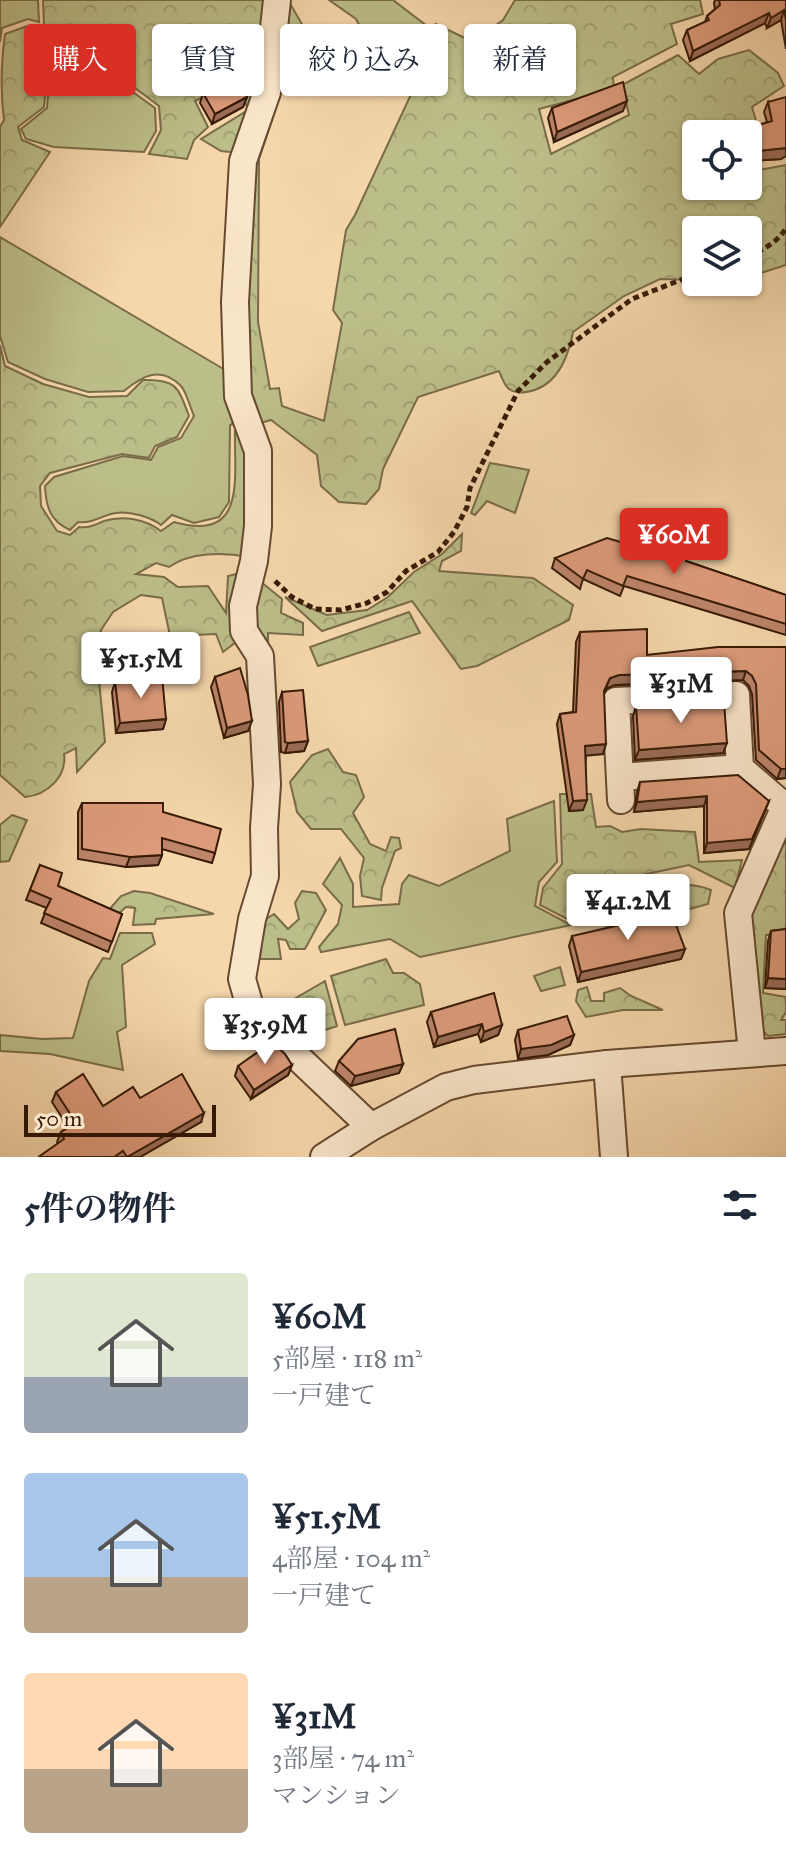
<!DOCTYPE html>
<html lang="ja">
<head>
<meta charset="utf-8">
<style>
	body { margin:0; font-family:"IM FELL Great Primer","Noto Serif JP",serif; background:#f2f2f3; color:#1f2937; height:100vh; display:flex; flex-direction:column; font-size:30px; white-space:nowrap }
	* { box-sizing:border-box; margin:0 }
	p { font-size:26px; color:#747a83 }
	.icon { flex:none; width:44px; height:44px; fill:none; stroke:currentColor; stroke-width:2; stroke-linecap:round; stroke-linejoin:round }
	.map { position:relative; height:1157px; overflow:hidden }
	.panel { display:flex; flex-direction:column; background:#fff; flex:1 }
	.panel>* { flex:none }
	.guide { position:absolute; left:24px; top:24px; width:738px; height:72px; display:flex; gap:16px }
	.buttons { position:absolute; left:682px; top:120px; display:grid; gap:16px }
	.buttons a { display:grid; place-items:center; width:80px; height:80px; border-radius:8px; background:#fff; box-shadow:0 2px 6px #0004; font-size:40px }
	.scale { position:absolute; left:24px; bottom:20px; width:192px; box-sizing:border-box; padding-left:8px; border:4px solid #371a06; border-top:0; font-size:22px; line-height:28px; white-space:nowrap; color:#371a06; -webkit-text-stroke:6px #f9e5c9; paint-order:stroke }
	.price { position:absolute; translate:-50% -68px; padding:0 18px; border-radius:8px; background:#fff; color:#222; font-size:26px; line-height:52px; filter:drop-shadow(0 2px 4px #0008) }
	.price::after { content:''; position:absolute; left:50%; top:48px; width:24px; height:18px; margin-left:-12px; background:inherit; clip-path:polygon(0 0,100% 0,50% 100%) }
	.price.active { background:#d93025; color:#fff }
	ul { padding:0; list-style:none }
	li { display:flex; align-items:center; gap:24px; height:200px; padding:0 24px }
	li span { display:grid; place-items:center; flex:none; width:224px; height:160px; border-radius:8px; color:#555 }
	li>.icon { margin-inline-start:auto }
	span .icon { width:96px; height:96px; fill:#fffc; stroke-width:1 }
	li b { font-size:34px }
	h2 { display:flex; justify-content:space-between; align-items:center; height:96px; padding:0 24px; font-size:34px }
	.pill { padding:0 28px; border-radius:8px; background:#fff; box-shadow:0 2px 6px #0004; font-size:28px; line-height:72px }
	.pill.active { background:#d93025; color:#fff }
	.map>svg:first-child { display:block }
</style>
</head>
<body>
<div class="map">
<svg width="786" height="1157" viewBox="0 0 786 1157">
	<defs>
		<pattern id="forest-crowns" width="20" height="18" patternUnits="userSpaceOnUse" patternTransform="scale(2)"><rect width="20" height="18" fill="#bcbe89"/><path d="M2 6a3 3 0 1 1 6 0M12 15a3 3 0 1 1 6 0" fill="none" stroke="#a2a375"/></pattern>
	</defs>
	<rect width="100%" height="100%" fill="#f6d7ac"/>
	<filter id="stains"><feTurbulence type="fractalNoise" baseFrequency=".0025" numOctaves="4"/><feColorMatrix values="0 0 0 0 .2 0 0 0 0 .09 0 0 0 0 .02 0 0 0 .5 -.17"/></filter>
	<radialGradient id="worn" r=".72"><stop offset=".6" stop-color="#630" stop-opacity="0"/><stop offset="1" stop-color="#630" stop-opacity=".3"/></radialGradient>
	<g fill="#bcbe89" stroke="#7a6c48" stroke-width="2">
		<polygon points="0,0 38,0 39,22 28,19 2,28 0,42"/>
		<path d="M329,0H393L427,26C407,42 397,59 390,84L356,19Z"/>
		<polygon points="49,80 130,90 155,108 156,131 144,152 54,147 26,139 21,129 47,108"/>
		<path d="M0,237L232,374L239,421L230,425L229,502L219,517L194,523L172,515L161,525C151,517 130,511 116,513C102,515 93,524 78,522L70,530C50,521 46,507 45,486L54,477L123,456L151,460L158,447L181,438L194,416C190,407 187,393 181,386C161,365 142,376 124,391L88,392L45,379L8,362L0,336Z"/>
		<polygon points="490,463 529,470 515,513 487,501 475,515 471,513"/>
		<polygon points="554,801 557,862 539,882 535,906 571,925 420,957 390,939 321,952 319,947 338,924 342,905 323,884 340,858 353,884 353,907 399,904 402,884 409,875 439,886 510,851 507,819"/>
		<polygon points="120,933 152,933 155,944 122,965 126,1027 117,1032 123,1070 50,1054 0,1051 0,1035 42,1039 73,1038 89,981 103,958 110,959"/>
		<polygon points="560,967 565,985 541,991 534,976"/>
	</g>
	<g fill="url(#forest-crowns)" stroke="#7a6c48" stroke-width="2">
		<polygon points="43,0 271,0 263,92 239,153 221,151 201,139 248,110 237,80 195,101 208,127 194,140 187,159 149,154 161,130 159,106 131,85 52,78 53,34 44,25"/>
		<path d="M288,0L303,26L259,159L258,322L270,389L279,388L282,406L324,421L342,323L333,310L346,230L355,215L413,90L398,78C401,54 418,40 436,24L473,42L503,20L515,0H700L703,14L671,24L677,44L613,77L614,89L539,109L551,154L629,115L622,85L678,55L699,74L718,59L749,50L778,73L784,86L752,107L757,124L721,134H696V186H748V172L786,165V265L748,277V230H696V280L660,279L624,296L573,332C568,358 556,388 526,392C520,393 513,393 508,388C504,384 501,376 499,371L418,397L383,469L379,489L366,504L339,502L321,486L317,455L271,420L260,423L245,395L248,162Z"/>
		<path d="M30,25L47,34L48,60L44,107L18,127L22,140L50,152L0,227V127L4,120C0,90 1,64 5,34Z"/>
		<path d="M0,345L5,366L43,384L89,397L127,396L143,380C177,379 178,387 189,416L177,437L155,446L149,458L122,454L50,473L40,486L41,506L57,531L70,535L79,527C90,528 94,525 104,521C123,515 145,519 161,531L174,522C247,543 234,479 235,431L242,426L251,455L248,557C223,552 190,552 169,567L156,563L136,574L164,577L178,587L208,586L226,613L228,576L244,572L240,639L223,652L216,634L170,636L162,598L141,595L113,612L101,630L97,660L105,742L77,772L76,748L64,754C67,777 47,795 25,797L0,775Z"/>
		<polygon points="462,534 461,551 442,561 439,571 533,578 573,605 569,620 477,666 461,669 412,601 322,631 285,597 327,615 367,610 388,597 414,572 442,554"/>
		<polygon points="256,578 282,599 281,613 303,623 303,635 268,633 268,645 258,643 249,596"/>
		<polygon points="409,612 420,633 318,666 310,647"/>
		<polygon points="328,749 343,772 356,775 364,797 353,813 370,844 386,851 391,837 399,838 401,848 395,851 382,888 381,900 362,896 360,876 364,858 341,829 311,829 297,812 290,782 312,755"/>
		<path d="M560,794H591L596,827L610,826L622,832L641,829L695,832L699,862L742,860L735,888L689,865L599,884V902C635,894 676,876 711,890L708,904L624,927L575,923L540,905L543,888L562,864Z"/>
		<polygon points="12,815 27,820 9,861 0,862 0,825"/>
		<polygon points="786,838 786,934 766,935 763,993 786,997 786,1012 781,1020 786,1020 786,1034 768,1036 759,1027 746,915 772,851"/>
		<polygon points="134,891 150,893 214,914 156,919 155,924 133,925 135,908 126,907 117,915 107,912 121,896"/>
		<polygon points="302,891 316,893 326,910 305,949 290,949 286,940 278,939 281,959 260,959 263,921 274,914 288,929 299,919 295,903"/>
		<polygon points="386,959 393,973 404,973 420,984 424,1005 345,1025 331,976"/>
		<polygon points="325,981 337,1026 307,1036 290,1019 289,1002"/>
		<polygon points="587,987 591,1001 604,1001 604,993 620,988 631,996 663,1010 623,1010 586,1017 576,1001 578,990"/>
	</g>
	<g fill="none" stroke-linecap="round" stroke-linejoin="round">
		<g stroke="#674930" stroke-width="30">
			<g id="minor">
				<polyline points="277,0 267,92 243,161 235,302 238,396 258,451 258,526 254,561 243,606 244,631 260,656 267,784 264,828 265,876 252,919 242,979 252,1014 371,1127"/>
				<polyline points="620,777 740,768 784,806"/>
				<polyline points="621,800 616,701 736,695 740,768"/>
				<polyline points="752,1053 738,913 786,804"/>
				<polyline points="607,1064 614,1157"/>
				<polyline points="324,1157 371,1127 446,1087 474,1080 607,1064 786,1051"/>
			</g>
		</g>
		<g stroke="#371a06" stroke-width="5" stroke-dasharray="6 4" stroke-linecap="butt">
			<path d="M748,256C763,250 778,242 786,228"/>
			<polyline points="275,581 292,597 315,609 341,610 367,603 387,592 406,571 438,552 454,532 467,507 470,488 518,391 547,362 632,299 696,274"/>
		</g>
		<use href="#minor" stroke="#f9e5c9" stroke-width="26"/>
	</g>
	<g fill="#be856a" stroke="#371a06" stroke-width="2">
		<polygon points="715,0 786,0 786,49 781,20 767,28 765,23 690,61 683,40 687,30 705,22 707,16 715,9 714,3"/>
		<polygon points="203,93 247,97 243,107 212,124 200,103"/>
		<polygon points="768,102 781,159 753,161 749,136 753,127 767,122 764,112"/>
		<polygon points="552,108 623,111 554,142 548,118"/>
		<polygon points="555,558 686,561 786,595 786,635 624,586 620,596 583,579 580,589 552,568"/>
		<polygon points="580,632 647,655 786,647 786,778 777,779 756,760 752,694 749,686 743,680 615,685 607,688 604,694 603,754 586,755 583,810 569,811 557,724 560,714 573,712 576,642"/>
		<polygon points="215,677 248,731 224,738 211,687"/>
		<polygon points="115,682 166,719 163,729 116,733 112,692"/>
		<polygon points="282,692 308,741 304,751 285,753 281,752 279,702"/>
		<polygon points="636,706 723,753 635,760 633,716"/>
		<polygon points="640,782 765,811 749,849 704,853 704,806 634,812 637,792"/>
		<polygon points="82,803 163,812 215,853 212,863 162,849 162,855 158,865 126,867 78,859 78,812"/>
		<polygon points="40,865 58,886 122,914 108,952 41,923 47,908 26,900"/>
		<polygon points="786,929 786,989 765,988 768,941 771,931"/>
		<polygon points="572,936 685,949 681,959 578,982 569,946"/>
		<polygon points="431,1012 502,1025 498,1035 481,1042 478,1034 434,1047 427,1022"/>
		<polygon points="518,1030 574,1035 570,1045 548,1055 518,1059 515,1040"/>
		<polygon points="339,1061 403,1064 399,1073 351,1086 335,1071"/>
		<polygon points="292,1065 288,1075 251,1099 235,1076 238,1066"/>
		<polygon points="56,1092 103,1106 140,1098 201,1122 140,1157 39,1157 58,1144 57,1142 61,1132 68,1127 52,1102"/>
	</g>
	<g fill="#9b6c56" stroke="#371a06" stroke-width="2">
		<polygon points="784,10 781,20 767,28 771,18"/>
		<polygon points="769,13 765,23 690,61 693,51"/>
		<polygon points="247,97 243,107 212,124 215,114"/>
		<polygon points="627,101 623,111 554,142 557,132"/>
		<polygon points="786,148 786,156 781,159 753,161 757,151"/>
		<polygon points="746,671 743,680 615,685 607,688 600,701 610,678 619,675"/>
		<polygon points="166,719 163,729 116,733 120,723"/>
		<polygon points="252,721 248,731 224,738 227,728"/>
		<polygon points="308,741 304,751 285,753 288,743"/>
		<polygon points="727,743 723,753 635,760 639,750"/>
		<polygon points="606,744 603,754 582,756 585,746"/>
		<polygon points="781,769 786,769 786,778 777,779"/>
		<polygon points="707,796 704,806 634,812 637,802"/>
		<polygon points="587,800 583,810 569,811 573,801"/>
		<polygon points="769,801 749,849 704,853 707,843"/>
		<polygon points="162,855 158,865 126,867 130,857"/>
		<polygon points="685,949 681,959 578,982 581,972"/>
		<polygon points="768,978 786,979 786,989 765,988"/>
		<polygon points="482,1024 478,1034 434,1047 438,1037"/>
		<polygon points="502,1025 498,1035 481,1042 484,1032"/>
		<polygon points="574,1035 570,1045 548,1055 518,1059 521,1049"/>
		<polygon points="403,1064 399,1073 351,1086 355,1076"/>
		<polygon points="292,1065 288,1075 251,1099 254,1090"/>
		<polygon points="204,1113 201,1122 140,1157 127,1157"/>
	</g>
	<g fill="#dd9b7b" stroke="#371a06" stroke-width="2">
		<polygon points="719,0 786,0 786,20 784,10 771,18 769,13 693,51 687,30 709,20 707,16 720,5"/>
		<polygon points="238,77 247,97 215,114 203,93"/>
		<polygon points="623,82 627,101 557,132 552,108"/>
		<polygon points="786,97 786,148 757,151 753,127 772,121 768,102"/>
		<polygon points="607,538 637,547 639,540 687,557 686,561 786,595 786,624 627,576 623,586 587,570 583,579 555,558"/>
		<polygon points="647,629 647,655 718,647 786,647 786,769 781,769 759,750 756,684 752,676 746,671 619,675 610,678 604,691 606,744 585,746 587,800 573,801 560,714 576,712 580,632"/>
		<polygon points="240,668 248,695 252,721 227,728 215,677"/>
		<polygon points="162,676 166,719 120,723 115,682"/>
		<polygon points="303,690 308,741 288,743 285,742 282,692"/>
		<polygon points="724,702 727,743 639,750 636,706"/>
		<polygon points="738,775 769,801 752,839 707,843 707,796 637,802 640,782"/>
		<polygon points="82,803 163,803 163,812 221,829 215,853 162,838 162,855 130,857 82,849"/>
		<polygon points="40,865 62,873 58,886 122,914 112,942 44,913 51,899 30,890"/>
		<polygon points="670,909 685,949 581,972 572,936 650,918"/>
		<polygon points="786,929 786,979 768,978 771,931"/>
		<polygon points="494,993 502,1025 484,1032 482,1024 438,1037 431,1012"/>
		<polygon points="567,1016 574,1035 551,1045 521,1049 518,1030"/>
		<polygon points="395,1029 403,1064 355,1076 339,1061 358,1039"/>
		<polygon points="272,1042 285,1054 292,1065 254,1090 238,1066"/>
		<polygon points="83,1074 103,1106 133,1087 140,1098 182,1074 204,1113 127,1157 123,1151 114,1157 41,1157 40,1156 64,1139 61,1132 76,1123 56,1092"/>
	</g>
	<rect width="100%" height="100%" filter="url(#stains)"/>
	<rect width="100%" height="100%" fill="url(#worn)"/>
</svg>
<div class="buttons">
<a><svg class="icon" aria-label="locate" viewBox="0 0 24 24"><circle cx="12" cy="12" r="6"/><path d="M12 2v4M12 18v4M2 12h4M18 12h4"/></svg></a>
<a><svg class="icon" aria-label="layers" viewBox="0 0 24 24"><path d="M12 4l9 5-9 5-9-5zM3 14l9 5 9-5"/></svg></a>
</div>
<div class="scale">50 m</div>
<b class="price active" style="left:674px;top:576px">¥60M</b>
<b class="price" style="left:141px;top:700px">¥51.5M</b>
<b class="price" style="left:681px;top:725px">¥31M</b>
<b class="price" style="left:628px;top:942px">¥41.2M</b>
<b class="price" style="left:265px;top:1066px">¥35.9M</b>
<div class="guide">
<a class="pill active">購入</a>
<a class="pill">賃貸</a>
<a class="pill">絞り込み</a>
<a class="pill">新着</a>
</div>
</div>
<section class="panel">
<h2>5件の物件<svg class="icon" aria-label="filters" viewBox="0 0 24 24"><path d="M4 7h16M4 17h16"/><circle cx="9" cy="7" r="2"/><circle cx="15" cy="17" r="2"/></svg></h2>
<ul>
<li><span style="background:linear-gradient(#dfe7d0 65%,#9aa5b1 0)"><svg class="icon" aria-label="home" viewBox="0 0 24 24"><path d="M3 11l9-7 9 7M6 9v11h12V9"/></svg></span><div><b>¥60M</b><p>5部屋 · 118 m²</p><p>一戸建て</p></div></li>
<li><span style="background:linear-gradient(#a9c7e8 65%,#b9a48a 0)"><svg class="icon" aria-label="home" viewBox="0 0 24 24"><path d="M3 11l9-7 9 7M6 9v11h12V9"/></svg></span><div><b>¥51.5M</b><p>4部屋 · 104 m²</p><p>一戸建て</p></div></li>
<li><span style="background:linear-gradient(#ffd9b3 60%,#b9a48a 0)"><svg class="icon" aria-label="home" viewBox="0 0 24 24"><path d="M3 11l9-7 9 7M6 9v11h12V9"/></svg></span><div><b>¥31M</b><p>3部屋 · 74 m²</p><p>マンション</p></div></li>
</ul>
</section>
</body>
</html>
